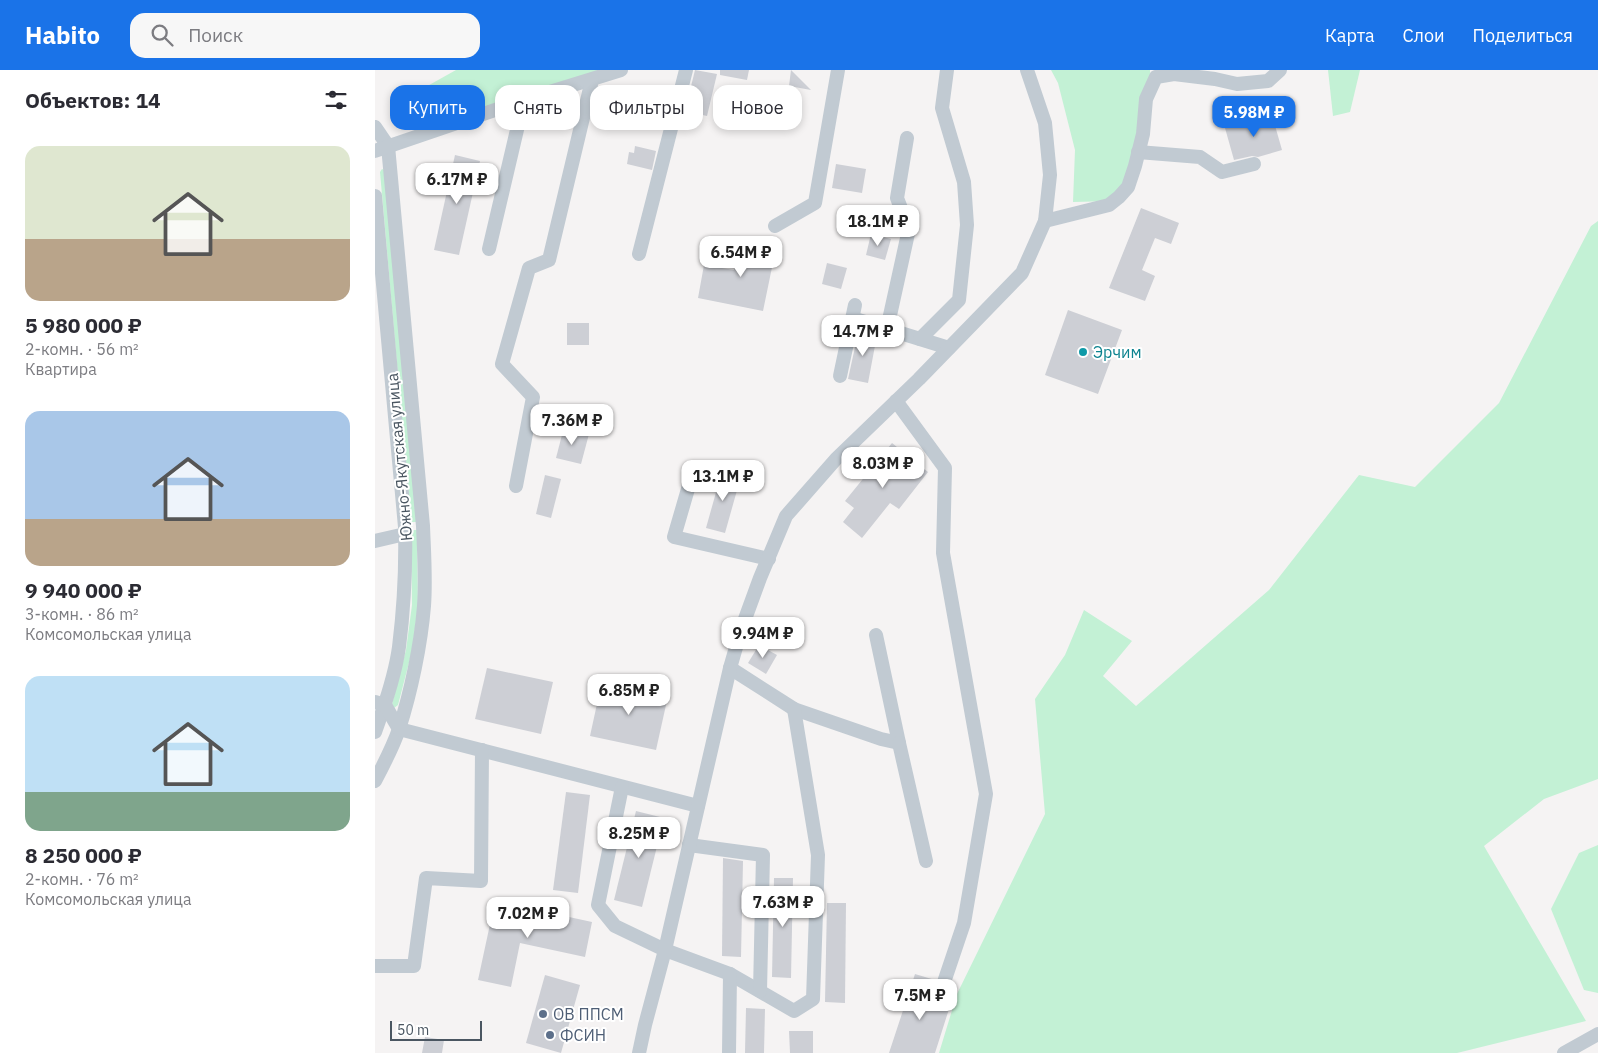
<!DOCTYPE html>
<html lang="ru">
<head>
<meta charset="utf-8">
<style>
	body { margin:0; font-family:"IBM Plex Sans",sans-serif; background:#f7f7f7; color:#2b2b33; height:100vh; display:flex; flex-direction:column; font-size:19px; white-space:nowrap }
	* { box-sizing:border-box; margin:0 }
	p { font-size:16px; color:#7c7c81 }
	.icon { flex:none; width:28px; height:28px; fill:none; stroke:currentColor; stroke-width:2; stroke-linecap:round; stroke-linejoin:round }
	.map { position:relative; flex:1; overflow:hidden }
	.side { display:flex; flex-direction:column; background:#fff; width:375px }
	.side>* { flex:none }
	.guide { position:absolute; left:15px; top:15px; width:475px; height:45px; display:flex; gap:10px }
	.scale { position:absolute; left:15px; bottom:12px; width:92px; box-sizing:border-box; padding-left:5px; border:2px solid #4a5661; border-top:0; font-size:14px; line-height:18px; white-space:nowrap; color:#4a5661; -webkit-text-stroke:4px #fff; paint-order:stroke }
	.price { position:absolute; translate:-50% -42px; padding:0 11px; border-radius:10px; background:#fff; color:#222; font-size:16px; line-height:32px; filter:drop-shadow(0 1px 2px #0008) }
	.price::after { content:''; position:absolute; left:50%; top:30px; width:15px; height:11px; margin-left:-8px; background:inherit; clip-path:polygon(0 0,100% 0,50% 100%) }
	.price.on { background:#1a73e8; color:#fff }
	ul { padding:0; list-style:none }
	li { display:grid; align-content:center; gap:10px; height:265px; padding:0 25px }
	li span { display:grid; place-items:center; height:155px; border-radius:15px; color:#555 }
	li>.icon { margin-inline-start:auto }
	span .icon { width:90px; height:90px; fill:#fffc; stroke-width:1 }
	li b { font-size:21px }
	h2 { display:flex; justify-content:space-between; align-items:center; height:60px; padding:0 25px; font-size:21px }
	.chip { padding:0 18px; border-radius:15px; background:#fff; box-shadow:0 2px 8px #0003; font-size:18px; line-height:45px }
	.chip.on { background:#1a73e8; color:#fff }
	header { display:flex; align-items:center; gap:30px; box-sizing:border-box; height:70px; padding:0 25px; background:#1a73e8; color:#fff }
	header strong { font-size:24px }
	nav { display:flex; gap:28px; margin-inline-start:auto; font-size:18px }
	.search { width:350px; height:45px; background:#f7f7f7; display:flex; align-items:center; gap:12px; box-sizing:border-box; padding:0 18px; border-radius:15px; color:#7c7c81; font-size:19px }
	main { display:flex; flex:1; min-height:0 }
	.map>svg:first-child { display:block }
</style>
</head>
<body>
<header>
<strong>Habito</strong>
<div class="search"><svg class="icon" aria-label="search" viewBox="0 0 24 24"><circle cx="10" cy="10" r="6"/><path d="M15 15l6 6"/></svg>Поиск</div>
<nav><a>Карта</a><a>Слои</a><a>Поделиться</a></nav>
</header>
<main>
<section class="side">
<h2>Объектов: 14<svg class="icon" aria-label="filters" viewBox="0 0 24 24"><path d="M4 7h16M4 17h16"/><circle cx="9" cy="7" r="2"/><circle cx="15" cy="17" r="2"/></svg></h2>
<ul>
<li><span style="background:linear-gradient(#dfe7d0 60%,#b9a48a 0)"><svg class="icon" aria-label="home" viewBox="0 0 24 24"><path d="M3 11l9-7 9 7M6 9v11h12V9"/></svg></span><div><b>5 980 000 ₽</b><p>2-комн. · 56 m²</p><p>Квартира</p></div></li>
<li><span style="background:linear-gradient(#a9c7e8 70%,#b9a48a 0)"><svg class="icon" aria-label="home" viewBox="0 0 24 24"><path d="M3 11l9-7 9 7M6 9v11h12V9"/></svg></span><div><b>9 940 000 ₽</b><p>3-комн. · 86 m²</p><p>Комсомольская улица</p></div></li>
<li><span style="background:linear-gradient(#bfe0f5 75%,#7fa58c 0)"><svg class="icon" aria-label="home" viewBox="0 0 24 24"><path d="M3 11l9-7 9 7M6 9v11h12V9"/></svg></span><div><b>8 250 000 ₽</b><p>2-комн. · 76 m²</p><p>Комсомольская улица</p></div></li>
</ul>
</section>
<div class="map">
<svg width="1223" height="983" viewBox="0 0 1223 983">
	<rect width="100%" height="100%" fill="#f5f3f3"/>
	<g fill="#c3f1d5">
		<polygon points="81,0 234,0 51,58 26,55 22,46 22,33"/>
		<polygon points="676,0 775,0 776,18 763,82 739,131 698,132 700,80 683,13"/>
		<polygon points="953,0 985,0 975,42 958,46"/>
		<polygon points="7,99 9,100 42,452 36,452 5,102"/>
		<polygon points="1223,151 1223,709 1169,729 1109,776 1211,951 1082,983 564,983 582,924 670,744 660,629 690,585 709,540 757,571 728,606 761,636 894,520 984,405 1040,417 1124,333 1216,156"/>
		<polygon points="36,460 42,460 43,536 37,581 23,635 19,638 17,634 31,580 37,535"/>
		<polygon points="1223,775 1223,923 1209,920 1176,839 1204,783"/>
	</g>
	<g fill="#cdcfd5">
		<polygon points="320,0 342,4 332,46 310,41"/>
		<polygon points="345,0 374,0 372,10 345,5"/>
		<polygon points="416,0 436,20 414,16"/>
		<polygon points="897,45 907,80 883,87 877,86 859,90 850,58"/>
		<polygon points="260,76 281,81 277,100 252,94 254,82 259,83"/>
		<polygon points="80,85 105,91 84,185 59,180"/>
		<polygon points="461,94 491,99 487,123 457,118"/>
		<polygon points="766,138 804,153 796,174 780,168 767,200 780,206 770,231 734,218"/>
		<polygon points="496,164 516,169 510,190 491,185"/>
		<polygon points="365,171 401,178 388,241 323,228 329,195 359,200"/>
		<polygon points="452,193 472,198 466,219 447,214"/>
		<polygon points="693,240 747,260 723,324 670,305"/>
		<rect x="192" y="253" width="22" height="22"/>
		<polygon points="484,259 502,265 493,313 473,309"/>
		<polygon points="189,357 214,364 206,394 181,388"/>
		<polygon points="517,373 553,402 524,439 515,433 487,468 468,452 479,438 470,431"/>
		<polygon points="347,401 366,406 350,463 331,458"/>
		<polygon points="170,405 186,409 176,448 161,444"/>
		<polygon points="384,575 402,585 391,604 373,593"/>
		<polygon points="112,598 178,612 166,664 100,649"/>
		<polygon points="227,611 293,626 281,680 215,666"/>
		<polygon points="191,722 215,725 203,823 178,820"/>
		<polygon points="261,741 289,748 267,837 239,830"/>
		<polygon points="348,788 368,791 366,887 347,886"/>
		<polygon points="399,808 418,808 416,908 397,907"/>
		<polygon points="120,831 217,852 210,887 145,873 136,917 103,910"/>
		<polygon points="452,833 471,833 470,933 450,932"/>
		<polygon points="540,904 560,910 555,932 560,938 567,937 574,939 560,983 514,983"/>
		<polygon points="170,905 205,915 186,983 151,973"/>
		<polygon points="371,938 390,939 389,983 370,983"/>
		<polygon points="414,961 438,961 438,983 415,983"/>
		<polygon points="50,967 69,970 67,983 47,983"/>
	</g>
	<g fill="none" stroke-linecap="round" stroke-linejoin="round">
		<g stroke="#c1cad2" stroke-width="14">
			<path d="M0,57L13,76L48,456C49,482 51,509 49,536C46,574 36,622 24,659C18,677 9,694 0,711"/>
			<polyline points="0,81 149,30 246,0"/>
			<polyline points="763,82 825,87 847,102 879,94"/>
			<path d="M0,126L30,457C31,497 29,537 24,577C20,606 10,635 0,662"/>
			<polyline points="670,151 734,135 744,127 753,117 760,96 768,64 771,29 781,7 799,4 840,9 862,14 893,11 905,0"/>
			<polyline points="400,156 440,133 463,0"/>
			<polyline points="114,179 149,30"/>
			<polyline points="264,184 311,0"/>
			<polyline points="477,248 574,278"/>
			<polyline points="512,259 534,159 522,128 532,68"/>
			<polyline points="545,269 584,230 592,155 589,112 567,38 572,0"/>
			<polyline points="465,306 480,235"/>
			<polyline points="521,331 570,398 568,483 611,724 589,853 563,930"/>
			<polyline points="315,412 299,467 394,489"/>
			<polyline points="141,416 158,327 127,294 154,198 174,190 217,10"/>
			<polyline points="0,471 30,464"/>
			<polyline points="355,598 419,639 506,669 524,673 501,565"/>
			<polyline points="0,632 10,635 24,659 323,736"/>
			<polyline points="524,673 551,791"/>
			<polyline points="247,717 223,835 240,856 290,880 355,904 419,941 438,929 443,785 419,639"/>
			<polyline points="314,775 388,785 385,921"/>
			<polyline points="0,896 39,896 51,808 106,811 107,680"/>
			<polyline points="264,983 270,955 290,880 355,598 366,560 385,508 411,446 461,389 544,309 647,203 670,151 675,105 670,53 652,0"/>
			<polyline points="354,983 355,904"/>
			<polyline points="1189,983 1223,964"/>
		</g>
	</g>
	<circle fill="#0f9aa8" stroke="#fff" stroke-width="2" cx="708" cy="282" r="5"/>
	<g fill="#5c6f8a" stroke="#fff" stroke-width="2">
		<circle cx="168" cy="944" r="5"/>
		<circle cx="175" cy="965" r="5"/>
	</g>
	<g text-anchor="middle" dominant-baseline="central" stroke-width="4" stroke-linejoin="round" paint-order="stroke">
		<g font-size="16" fill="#0d838f" stroke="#fff" text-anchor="start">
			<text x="718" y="282">Эрчим</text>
		</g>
		<g font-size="16" fill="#4a5661" stroke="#fff">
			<text transform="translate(24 387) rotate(-95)">Южно-Якутская улица</text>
		</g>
		<g font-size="16" fill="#4e5e75" stroke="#fff" text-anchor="start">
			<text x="178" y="944">ОВ ППСМ</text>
			<text x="185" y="965">ФСИН</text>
		</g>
	</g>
</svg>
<div class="scale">50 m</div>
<b class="price on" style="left:879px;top:68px">5.98M ₽</b>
<b class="price" style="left:82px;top:135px">6.17M ₽</b>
<b class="price" style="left:503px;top:177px">18.1M ₽</b>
<b class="price" style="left:366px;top:208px">6.54M ₽</b>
<b class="price" style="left:488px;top:287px">14.7M ₽</b>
<b class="price" style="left:197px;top:376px">7.36M ₽</b>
<b class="price" style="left:508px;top:419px">8.03M ₽</b>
<b class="price" style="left:348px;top:432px">13.1M ₽</b>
<b class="price" style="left:388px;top:589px">9.94M ₽</b>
<b class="price" style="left:254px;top:646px">6.85M ₽</b>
<b class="price" style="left:264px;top:789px">8.25M ₽</b>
<b class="price" style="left:408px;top:858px">7.63M ₽</b>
<b class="price" style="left:153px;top:869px">7.02M ₽</b>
<b class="price" style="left:545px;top:951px">7.5M ₽</b>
<div class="guide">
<a class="chip on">Купить</a>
<a class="chip">Снять</a>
<a class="chip">Фильтры</a>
<a class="chip">Новое</a>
</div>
</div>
</main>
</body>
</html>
